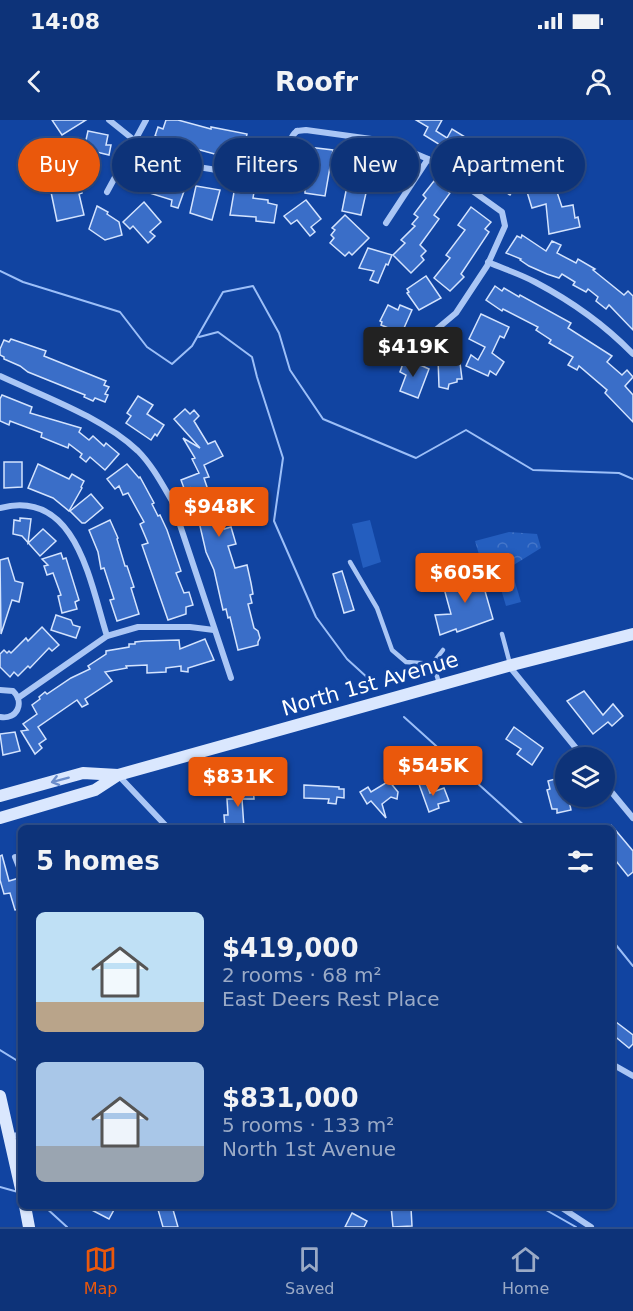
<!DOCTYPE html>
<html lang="en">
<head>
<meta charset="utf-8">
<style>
	body { margin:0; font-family:"DejaVu Sans",sans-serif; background:#1b3f80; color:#f1f3f6; height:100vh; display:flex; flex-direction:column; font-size:22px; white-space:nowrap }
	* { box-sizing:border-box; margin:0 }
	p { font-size:20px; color:#9aaac6 }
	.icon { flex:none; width:33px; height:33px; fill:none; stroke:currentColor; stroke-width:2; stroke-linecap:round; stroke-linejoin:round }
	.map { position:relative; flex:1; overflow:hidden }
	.details { position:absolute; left:18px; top:705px; width:597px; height:384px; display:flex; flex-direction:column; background:#0d3379; border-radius:9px; box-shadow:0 2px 4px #0004,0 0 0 2px #2d4e8a }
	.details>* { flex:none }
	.hud { position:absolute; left:18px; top:18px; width:597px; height:54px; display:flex; gap:12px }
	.controls { position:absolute; left:555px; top:627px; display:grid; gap:12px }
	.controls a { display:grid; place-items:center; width:60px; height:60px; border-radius:50%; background:#0d3379; box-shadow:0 2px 4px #0004,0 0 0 2px #2d4e8a; font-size:30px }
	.price { position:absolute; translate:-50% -51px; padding:0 14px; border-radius:6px; background:#ea580c; color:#fff; font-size:20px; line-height:39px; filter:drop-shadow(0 2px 3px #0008) }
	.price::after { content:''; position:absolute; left:50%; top:36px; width:18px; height:14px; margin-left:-9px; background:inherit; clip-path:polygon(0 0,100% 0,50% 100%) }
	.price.on { background:#222; color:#fff }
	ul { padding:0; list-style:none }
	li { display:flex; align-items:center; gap:18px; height:150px; padding:0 18px }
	li span { display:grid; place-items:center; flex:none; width:168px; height:120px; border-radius:9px; color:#555 }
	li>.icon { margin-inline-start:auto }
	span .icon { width:72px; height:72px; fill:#fffc; stroke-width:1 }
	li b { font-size:26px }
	h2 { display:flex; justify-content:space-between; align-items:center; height:72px; padding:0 18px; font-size:26px }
	.pill { padding:0 21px; border-radius:27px; background:#0d3379; box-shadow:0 2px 4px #0004,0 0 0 2px #2d4e8a; font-size:21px; line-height:54px }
	.pill.on { background:#ea580c; color:#fff }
	.status { display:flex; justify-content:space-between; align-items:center; height:42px; padding:0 30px; background:#0d3379; direction:ltr }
	.status svg { height:16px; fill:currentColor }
	header { display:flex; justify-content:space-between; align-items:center; height:78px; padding:0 18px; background:#0d3379; font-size:27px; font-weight:600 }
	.tab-bar { display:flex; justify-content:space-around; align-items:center; height:84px; border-top:2px solid #2d4e8a; background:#0d3379; font-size:16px; color:#9aaac6 }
	.tab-bar a { display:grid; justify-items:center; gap:3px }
	.tab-bar .on { color:#ea580c }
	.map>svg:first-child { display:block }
</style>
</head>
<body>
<div class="status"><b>14:08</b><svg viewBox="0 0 49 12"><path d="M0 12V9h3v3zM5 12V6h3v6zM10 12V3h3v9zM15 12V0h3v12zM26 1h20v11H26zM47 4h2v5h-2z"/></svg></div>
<header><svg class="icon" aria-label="back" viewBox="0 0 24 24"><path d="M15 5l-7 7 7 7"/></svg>Roofr<svg class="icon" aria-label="person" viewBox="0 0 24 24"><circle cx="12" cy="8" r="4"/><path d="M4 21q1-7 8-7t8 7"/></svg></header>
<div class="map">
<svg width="633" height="1107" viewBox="0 0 633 1107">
	<defs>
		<pattern id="park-crowns" width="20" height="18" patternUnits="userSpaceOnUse" patternTransform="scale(1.5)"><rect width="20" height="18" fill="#245ebf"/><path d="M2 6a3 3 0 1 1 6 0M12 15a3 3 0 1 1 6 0" fill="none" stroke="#4576c9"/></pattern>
	</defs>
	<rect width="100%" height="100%" fill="#1144a1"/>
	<polygon fill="url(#park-crowns)" points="509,412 537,414 541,428 512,446 485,455 475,421"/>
	<g fill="#245ebf">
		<polygon points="370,400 381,442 363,448 352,404"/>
		<polygon points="512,452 521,482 506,486 497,456"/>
	</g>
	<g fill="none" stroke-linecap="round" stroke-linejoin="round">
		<g stroke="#9cbff8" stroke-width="2">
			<polyline points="0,151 23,162 120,192 147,227 172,244 192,226 223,172 253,166 279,213 290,250 323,299 416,338 466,310 533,350 619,353 633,359"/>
			<polyline points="199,217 218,212 252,237 257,257 283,338 274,401 316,497 347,539 370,560"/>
			<polyline points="404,597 527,708"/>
			<polyline points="612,820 633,846"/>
			<polyline points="0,930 21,943"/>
			<polyline points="0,1067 18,1072"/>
			<polyline points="44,1086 67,1107"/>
			<polyline points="539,1086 576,1107"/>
		</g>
	</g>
	<g fill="#3a6ec8" stroke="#d3e3fe" stroke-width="1.5">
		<polygon points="52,0 86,0 62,15"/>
		<polygon points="166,0 178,0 211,9 211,7 247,14 246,18 276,25 272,44 241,37 241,40 231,38 231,36 222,36 200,30 155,16 158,7 163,9"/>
		<polygon points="416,0 442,0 436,11 447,18 452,9 478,25 481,20 489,26 487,29 498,37 497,39 522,56 510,75 465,43 466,41 449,31 448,33 441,29 442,26 424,15 428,7"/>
		<polygon points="88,11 108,15 106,25 111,25 109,35 84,29"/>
		<polygon points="308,27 333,30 325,76 305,73 305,67 300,66 302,36 307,37"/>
		<polygon points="348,30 360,33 359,36 402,43 395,69 387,68 388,62 342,53"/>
		<polygon points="77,32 82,73 79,74 84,95 57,101 51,72 60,70 59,56 51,56 51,43 48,43 47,33"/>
		<polygon points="142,46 150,50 151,47 176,54 175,56 188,60 178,88 171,86 172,80 140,70 140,64 136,62"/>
		<polygon points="547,56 551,71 556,69 562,87 573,85 575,98 578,97 580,107 549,114 546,84 532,88 524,62"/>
		<polygon points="434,61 450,73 434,95 439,99 420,125 426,131 421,136 424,140 411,153 393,135 405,123 401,120 415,106 412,104 418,97 414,94 426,78 423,75"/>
		<polygon points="196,66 220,70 212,100 190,93"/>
		<polygon points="242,70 254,72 253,78 268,80 268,83 277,85 274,103 256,101 256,97 230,95 234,72 242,73"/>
		<polygon points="346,71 366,73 361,95 342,91"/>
		<polygon points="306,80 321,99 311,107 315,112 310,116 297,100 291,104 284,96"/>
		<polygon points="144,82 161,102 150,112 155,116 148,123 133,106 130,109 123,102"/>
		<polygon points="97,86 108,92 107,94 119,102 122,115 105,120 89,109"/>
		<polygon points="471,87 491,102 485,109 489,112 461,154 464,157 450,171 434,158 450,138 446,135 465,110 458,105"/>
		<polygon points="345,95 369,118 352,135 349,132 345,136 330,123 334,118 331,115 335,110 332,108"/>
		<polygon points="522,115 546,131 552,121 561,125 557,133 576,143 578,139 595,149 593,150 624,175 628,171 633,176 633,210 609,185 606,189 596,181 598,177 588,169 586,172 573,165 575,162 562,154 559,158 547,154 529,146 520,140 521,139 506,133 517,116 521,118"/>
		<polygon points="368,128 392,135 388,145 386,144 378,163 370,160 374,151 359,148"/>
		<polygon points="426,156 441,178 419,190 407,173 409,172 407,169"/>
		<polygon points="495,166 502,171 504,168 519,177 520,175 571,203 568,208 612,236 607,242 622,255 627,250 633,257 625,266 633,275 633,302 605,273 607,270 579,246 577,250 568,245 573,237 549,223 551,220 536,210 538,207 503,189 502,191 486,180"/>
		<polygon points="388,185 398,190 400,185 412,190 404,208 408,224 403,225 406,237 385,241 383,230 386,230 383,218 403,214 381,205 382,202 380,201"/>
		<polygon points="481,194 509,207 504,218 500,216 492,233 504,242 496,255 490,251 488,256 466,246 471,235 478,240 485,227 469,219"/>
		<polygon points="11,219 46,231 44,236 106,261 104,265 109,267 105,274 108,275 105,282 95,278 93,281 84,277 85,275 28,252 20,246 4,239 4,237 0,235 0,229 4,220 9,222"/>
		<polygon points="405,238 429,249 418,278 400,271 406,255 400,252"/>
		<polygon points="438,238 445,238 445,244 460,243 462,259 457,259 457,262 449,264 448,269 439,267"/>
		<polygon points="2,275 32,287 30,293 81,308 79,312 89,320 93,316 104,326 106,323 119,334 105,350 90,337 86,342 80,337 82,334 69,324 68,328 41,317 42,313 10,301 9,305 0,301 0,279"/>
		<polygon points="138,276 153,285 147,294 164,305 157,316 155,314 151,320 126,303 131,296 127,293"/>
		<polygon points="185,289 190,294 194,290 199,296 194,301 208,324 215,321 223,336 204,345 209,357 204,358 208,370 212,370 218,402 221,401 224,409 231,407 236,424 228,426 235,448 247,445 251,463 253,474 250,475 252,483 248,484 254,508 258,511 260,518 258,522 258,525 238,530 230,497 228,498 226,489 223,490 214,450 206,432 197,393 195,393 193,385 195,384 190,368 185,371 181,360 199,353 192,339 195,338 183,318 200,328 174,299"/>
		<polygon points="4,342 22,342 22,367 4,368"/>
		<polygon points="38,344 69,359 72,354 84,361 81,367 82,368 69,391 53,378 28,368"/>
		<polygon points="127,344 139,358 140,357 154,383 152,384 158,396 160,395 167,410 181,451 176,453 184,473 189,472 193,485 186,487 186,494 168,500 142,425 148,423 140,404 144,402 128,373 123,375 119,366 115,369 107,359"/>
		<polygon points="91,374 103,388 85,403 82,403 70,391"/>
		<polygon points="20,398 31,399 28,423 43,409 56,421 40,436 22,416 13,414 14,400 20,401"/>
		<polygon points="110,400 118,418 117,419 125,446 127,446 134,467 131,468 139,494 117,501 110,480 114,479 104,448 101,449 98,432 89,410"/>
		<polygon points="61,433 63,439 66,438 79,480 75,482 77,489 62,493 58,476 61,475 53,453 47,455 44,446 48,445 42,439"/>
		<polygon points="8,438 15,461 23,463 19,482 12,480 1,514 0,440"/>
		<polygon points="479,450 493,499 457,512 456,509 440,515 435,495 451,494 442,461"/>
		<polygon points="342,451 354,490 344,493 333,454"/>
		<polygon points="56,495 71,500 73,505 80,507 76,518 51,510"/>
		<polygon points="42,507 59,525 52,531 49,528 30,548 28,546 18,556 14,552 10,557 0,547 0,534 4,530 7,533 9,531 11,533 26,518 28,521"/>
		<polygon points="205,519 214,540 188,548 188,552 181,551 181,546 166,548 166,552 147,553 147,545 126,546 127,548 105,552 112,561 85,579 88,584 82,587 77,580 38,607 46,619 39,624 42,628 35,634 21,611 28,610 23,604 37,594 32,585 40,579 39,577 45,572 47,574 71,558 90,549 88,546 106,534 106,531 129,527 129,524 135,524 135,522 144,521 179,520 180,529"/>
		<polygon points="584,571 603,595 613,584 623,596 612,606 608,602 593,614 567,581"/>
		<polygon points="514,607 543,628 532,645 517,634 521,629 506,619"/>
		<polygon points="15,612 20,631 3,635 0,614"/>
		<polygon points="566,656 566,676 568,676 571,690 557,693 557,689 552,689 547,670 550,669 548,661"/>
		<polygon points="389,661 398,672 397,679 391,677 382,684 386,698 371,681 367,684 360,672 368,667 371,672"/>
		<polygon points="426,662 430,673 444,668 449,681 438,684 439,688 429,692 419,664"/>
		<polygon points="304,665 339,667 339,669 344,669 344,678 337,677 336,684 328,683 329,679 304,678"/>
		<polygon points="253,666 254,679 242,679 244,708 225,708 224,695 228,695 227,679 237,679 236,667"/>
		<polygon points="612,706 633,731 633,752 628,756 612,736"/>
		<polygon points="2,735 9,761 19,758 21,767 21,789 15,790 10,773 4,774 0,760 0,736"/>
		<polygon points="616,902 633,915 633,924 629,928 612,914 612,907"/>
		<polygon points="84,1086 116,1086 109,1099"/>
		<polygon points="157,1086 172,1086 178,1107 163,1107"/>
		<polygon points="391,1086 411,1088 412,1106 393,1107"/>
		<polygon points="352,1093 367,1101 364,1107 345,1107"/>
	</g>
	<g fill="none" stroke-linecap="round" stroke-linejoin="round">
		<g stroke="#aac6f5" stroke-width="4.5">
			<polyline points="350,442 377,488 392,530 406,542 434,544"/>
			<polyline points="502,514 510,544"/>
			<polyline points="439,563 433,543 443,530"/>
		</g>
		<g stroke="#aac6f5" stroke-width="6">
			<polyline points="109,0 134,20 198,47 267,58 279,56"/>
			<polyline points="297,11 306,10 386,21 428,39 502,92 505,106 487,146 456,193 431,214"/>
			<path d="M279,56C290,44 284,21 297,11"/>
			<polyline points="107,72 146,0"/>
			<polyline points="386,103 428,39"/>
			<path d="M488,142C504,149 520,154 535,162C571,181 605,205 633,234"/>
			<path d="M0,256C45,277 102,297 138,331C152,345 162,364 172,381L231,558"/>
			<path d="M0,388C77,368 90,463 107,516"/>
			<polyline points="509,546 584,638"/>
			<path d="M0,570L13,571C25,583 17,600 0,597"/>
			<polyline points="18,578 107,516 138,507 190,507 214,510"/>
			<polyline points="118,655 168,708"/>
			<polyline points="604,663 633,698"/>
			<polyline points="15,737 21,752"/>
			<polyline points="612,944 633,956"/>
			<polyline points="10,1016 21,1015"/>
			<polyline points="559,1086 591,1107"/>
		</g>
		<g stroke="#dae7fe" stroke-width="12">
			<polyline points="0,676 83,653 118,655"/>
			<polyline points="0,698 95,670 118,655 508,546 633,514"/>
			<polyline points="0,976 21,1069"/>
			<polyline points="25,1086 29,1107"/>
		</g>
	</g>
	<defs><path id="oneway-shaft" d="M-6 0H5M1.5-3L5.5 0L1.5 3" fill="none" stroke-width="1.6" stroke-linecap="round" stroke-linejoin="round" transform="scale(1.5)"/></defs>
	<use stroke="#6b8dcb" href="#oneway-shaft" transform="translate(60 660) rotate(165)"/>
	<g text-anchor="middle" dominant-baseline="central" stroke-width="6" stroke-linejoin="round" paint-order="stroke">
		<g font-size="21" fill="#fff" stroke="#1144a1">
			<text transform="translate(370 564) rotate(-16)">North 1st Avenue</text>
		</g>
	</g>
</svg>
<div class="controls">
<a><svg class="icon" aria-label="layers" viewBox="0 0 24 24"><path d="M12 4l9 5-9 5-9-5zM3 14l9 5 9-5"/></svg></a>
</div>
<b class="price on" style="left:413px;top:258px">$419K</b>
<b class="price" style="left:219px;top:418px">$948K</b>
<b class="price" style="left:465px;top:484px">$605K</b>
<b class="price" style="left:433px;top:677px">$545K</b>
<b class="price" style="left:238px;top:688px">$831K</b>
<div class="hud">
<a class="pill on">Buy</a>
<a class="pill">Rent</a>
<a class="pill">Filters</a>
<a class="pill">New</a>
<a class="pill">Apartment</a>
</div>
<section class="details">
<h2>5 homes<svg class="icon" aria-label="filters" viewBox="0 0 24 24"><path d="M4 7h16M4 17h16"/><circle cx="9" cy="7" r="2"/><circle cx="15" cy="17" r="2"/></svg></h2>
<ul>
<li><span style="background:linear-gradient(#bfe0f5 75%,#b9a48a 0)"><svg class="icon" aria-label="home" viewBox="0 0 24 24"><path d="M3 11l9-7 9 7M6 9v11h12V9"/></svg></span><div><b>$419,000</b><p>2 rooms · 68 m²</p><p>East Deers Rest Place</p></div></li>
<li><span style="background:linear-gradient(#a9c7e8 70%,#9aa5b1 0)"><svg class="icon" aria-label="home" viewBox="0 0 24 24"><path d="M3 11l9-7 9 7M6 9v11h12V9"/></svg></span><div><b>$831,000</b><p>5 rooms · 133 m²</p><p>North 1st Avenue</p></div></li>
</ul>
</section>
</div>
<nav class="tab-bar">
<a class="on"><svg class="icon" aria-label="map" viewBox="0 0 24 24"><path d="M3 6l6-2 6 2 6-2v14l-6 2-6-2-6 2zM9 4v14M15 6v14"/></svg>Map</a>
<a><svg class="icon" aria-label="saved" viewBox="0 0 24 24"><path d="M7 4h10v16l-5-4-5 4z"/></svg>Saved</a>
<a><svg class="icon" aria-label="home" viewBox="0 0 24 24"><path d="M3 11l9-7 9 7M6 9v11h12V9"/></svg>Home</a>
</nav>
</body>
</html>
